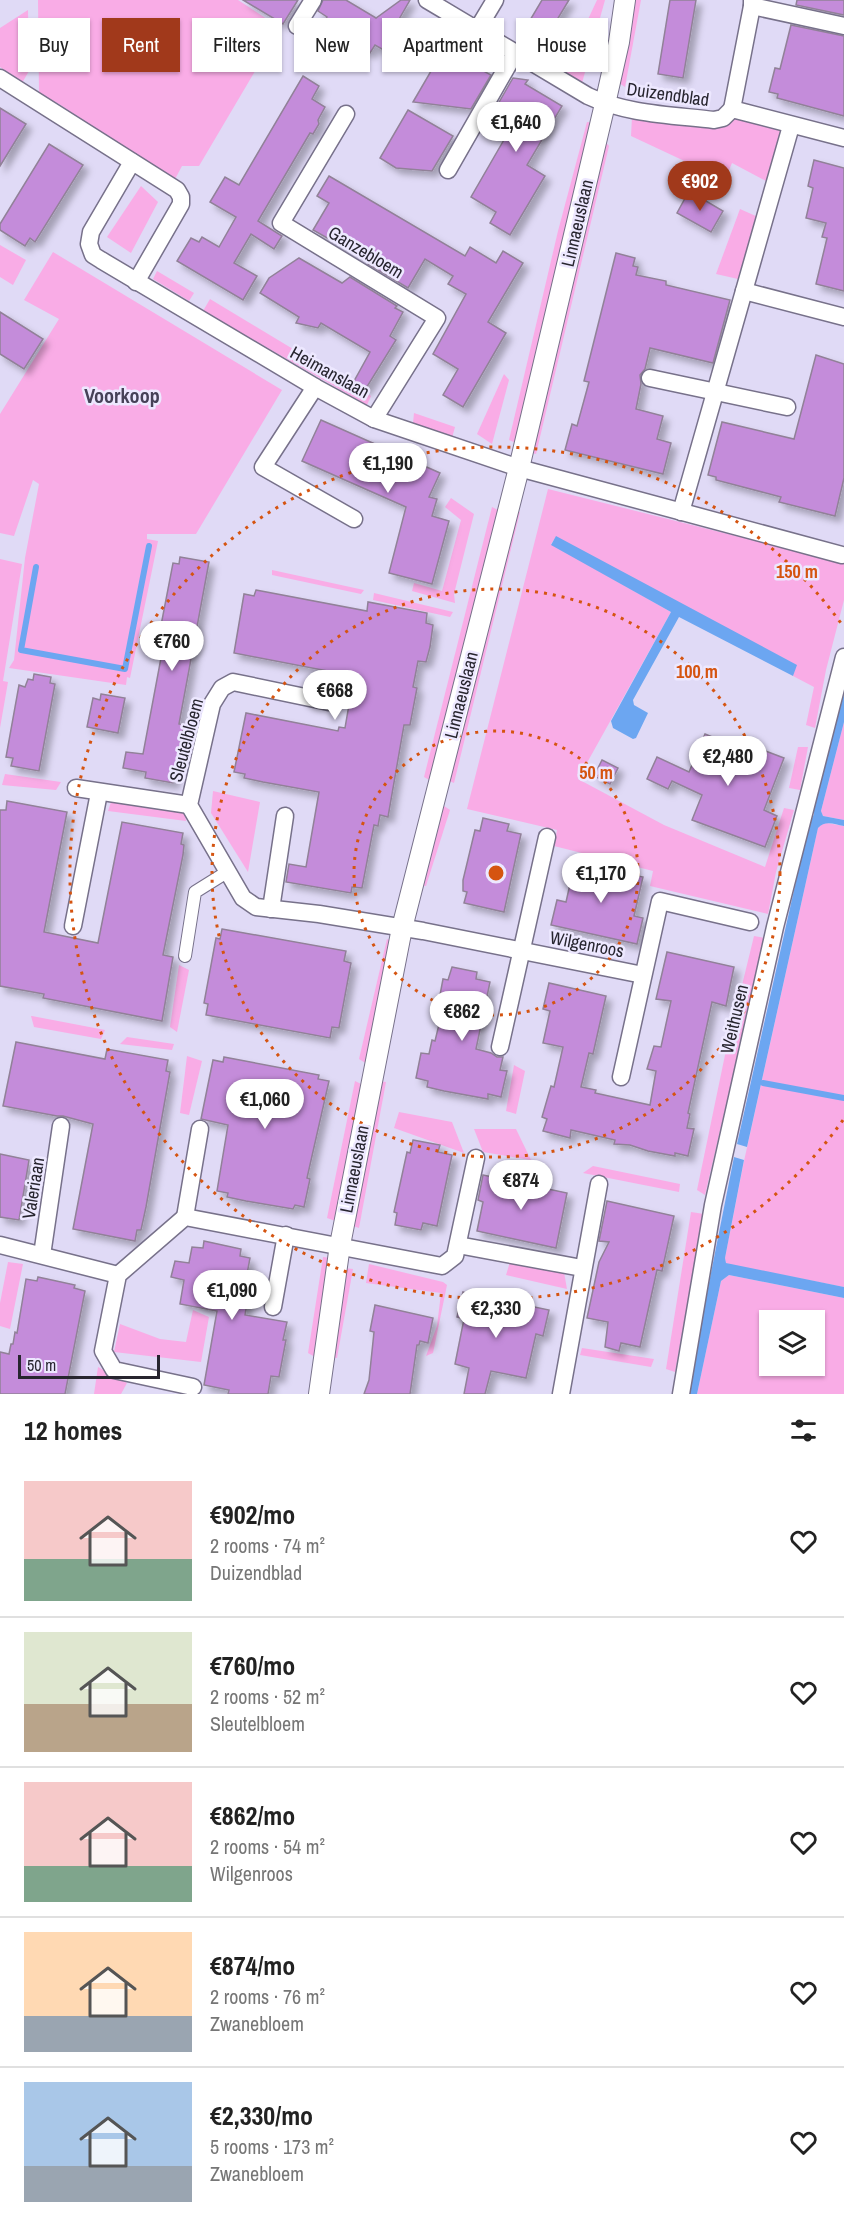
<!DOCTYPE html>
<html lang="en">
<head>
<meta charset="utf-8">
<style>
	body { margin:0; font-family:"Archivo Narrow",sans-serif; background:#f6f6f6; color:#222; height:100vh; display:flex; flex-direction:column; font-size:22px; white-space:nowrap }
	* { box-sizing:border-box; margin:0 }
	p { font-size:20px; color:#767676 }
	.icon { flex:none; width:33px; height:33px; fill:none; stroke:currentColor; stroke-width:2; stroke-linecap:round; stroke-linejoin:round }
	.map { position:relative; height:1394px; overflow:hidden }
	.side { display:flex; flex-direction:column; background:#fff; flex:1 }
	.side>* { flex:none }
	.hud { position:absolute; left:18px; top:18px; width:808px; height:54px; display:flex; gap:12px }
	.fabs { position:absolute; left:759px; top:1310px; display:grid; gap:12px }
	.fabs a { display:grid; place-items:center; width:66px; height:66px; border-radius:0px; background:#fff; box-shadow:0 2px 4px #0004; font-size:30px }
	.scale { position:absolute; left:18px; bottom:15px; width:142px; box-sizing:border-box; padding-left:6px; border:3px solid #27252f; border-top:0; font-size:16px; line-height:21px; white-space:nowrap; color:#27252f; -webkit-text-stroke:4px #ede8ff; paint-order:stroke }
	.price { position:absolute; translate:-50% -51px; padding:0 14px; border-radius:21px; background:#fff; color:#222; font-size:20px; line-height:39px; filter:drop-shadow(0 2px 3px #0008) }
	.price::after { content:''; position:absolute; left:50%; top:36px; width:18px; height:14px; margin-left:-9px; background:inherit; clip-path:polygon(0 0,100% 0,50% 100%) }
	.price.current { background:#a1391b; color:#fff }
	ul { padding:0; list-style:none }
	li { display:flex; align-items:center; gap:18px; height:150px; padding:0 24px }
	li+li { border-top:2px solid #e0e0e0 }
	li span { display:grid; place-items:center; flex:none; width:168px; height:120px; border-radius:0px; color:#555 }
	li>.icon { margin-inline-start:auto }
	span .icon { width:72px; height:72px; fill:#fffc; stroke-width:1 }
	li b { font-size:26px }
	h2 { display:flex; justify-content:space-between; align-items:center; height:72px; padding:0 24px; font-size:26px }
	.chip { padding:0 21px; border-radius:0px; background:#fff; box-shadow:0 2px 4px #0004; font-size:21px; line-height:54px }
	.chip.current { background:#a1391b; color:#fff }
	.map>svg:first-child { display:block }
</style>
</head>
<body>
<div class="map">
<svg width="844" height="1394" viewBox="0 0 844 1394">
	<defs>
		<filter id="shadow"><feDropShadow dx="5.5" dy="5.5" stdDeviation="3" flood-color="#0004"/></filter>
	</defs>
	<rect width="100%" height="100%" fill="#e0daf6"/>
	<g fill="#f9ace6" fill-rule="evenodd">
		<polygon points="38,0 238,0 267,19 262,27 277,34 199,166 182,166 174,181 59,104 39,94"/>
		<polygon points="597,0 605,0 582,83 564,71"/>
		<polygon points="632,0 641,0 625,87 619,83"/>
		<polygon points="28,10 29,71 22,83 0,67 0,28"/>
		<polygon points="632,117 735,117 782,130 768,182 732,163 725,180 631,136"/>
		<polygon points="587,122 594,123 516,443 509,440 558,231"/>
		<polygon points="604,140 609,146 536,454 528,452"/>
		<polygon points="141,186 158,202 131,253 107,237"/>
		<polygon points="740,209 758,217 738,279 716,274"/>
		<polygon points="0,245 26,260 13,285 0,277"/>
		<polygon points="53,252 282,390 196,534 147,534 147,539 158,541 130,678 127,677 126,685 9,668 14,660 25,558 39,484 33,480 14,536 0,533 0,414 59,319 24,300"/>
		<polygon points="157,271 194,293 189,301 153,279"/>
		<polygon points="210,299 371,396 367,405 203,311"/>
		<polygon points="504,374 509,380 492,444 477,434"/>
		<polygon points="414,413 455,427 452,438 413,423"/>
		<polygon points="548,489 844,563 844,600 826,670 815,728 806,725 814,687 793,676 796,665 556,537 551,544 671,612 578,779 664,825 765,867 784,808 794,810 776,872 768,914 650,886 653,871 554,846 557,830 467,809"/>
		<polygon points="451,498 474,514 454,594 455,603 412,591 414,583 442,591 461,520 445,507"/>
		<polygon points="492,507 502,512 431,781 424,777"/>
		<polygon points="514,511 520,512 454,783 445,779"/>
		<polygon points="0,559 22,564 3,681 8,682 0,728"/>
		<polygon points="272,570 364,590 361,594 272,575"/>
		<polygon points="374,593 453,612 450,617 373,600"/>
		<polygon points="844,722 844,820 823,816 821,811"/>
		<polygon points="798,747 808,747 800,790 789,788"/>
		<polygon points="5,774 61,782 56,790 2,785"/>
		<polygon points="213,791 260,802 248,872 211,813"/>
		<polygon points="111,802 185,812 186,821 108,811"/>
		<polygon points="441,804 450,810 426,886 419,885"/>
		<polygon points="827,823 844,826 844,1287 732,1265 726,1263 725,1258 744,1161 818,828 822,824"/>
		<polygon points="754,936 765,938 705,1195 697,1190 725,1055"/>
		<polygon points="387,939 391,941 367,1064 359,1059"/>
		<polygon points="179,965 189,970 177,1032 170,1027"/>
		<polygon points="31,1016 32,1016 105,1030 101,1039 34,1027"/>
		<polygon points="127,1037 174,1044 172,1050 120,1044"/>
		<polygon points="187,1056 202,1061 189,1115 180,1113"/>
		<polygon points="514,1065 525,1071 516,1114 506,1111"/>
		<polygon points="355,1081 361,1084 338,1222 327,1218"/>
		<polygon points="377,1081 386,1082 359,1228 347,1224"/>
		<polygon points="399,1112 452,1122 464,1153 394,1128"/>
		<polygon points="474,1129 516,1129 531,1160 483,1152"/>
		<polygon points="593,1166 680,1184 679,1192 583,1173"/>
		<polygon points="691,1212 704,1214 675,1372 666,1369"/>
		<polygon points="323,1257 330,1258 315,1357 308,1353"/>
		<polygon points="8,1262 23,1264 10,1329 0,1326 0,1303"/>
		<polygon points="510,1262 564,1272 567,1289 506,1275"/>
		<polygon points="369,1264 443,1282 447,1285 433,1353 426,1356 437,1326 441,1293 366,1283"/>
		<polygon points="344,1268 353,1269 337,1358 330,1357"/>
		<path d="M729,1275L844,1298V1394H697L721,1281ZM770,1320H814V1365H770Z"/>
		<polygon points="193,1310 209,1317 201,1362 114,1352 120,1324 160,1339 186,1342"/>
		<polygon points="582,1348 654,1359 651,1367 580,1355"/>
		<polygon points="98,1367 127,1383 121,1394 94,1394"/>
	</g>
	<g fill="#6ca6f1">
		<polygon points="556,536 797,665 793,676 679,617 633,700 634,705 648,713 636,738 633,739 613,728 611,721 671,612 551,545"/>
		<path d="M844,694V722L821,811L823,816L844,820V826C834,824 825,820 818,828L747,1147L737,1144L808,828L814,814L813,810L823,766Z"/>
		<polygon points="734,1157 744,1160 725,1258 726,1263 844,1287 844,1298 729,1275 721,1281 697,1394 687,1394"/>
	</g>
	<g fill="none" stroke-linecap="round" stroke-linejoin="round">
		<g stroke="#6ca6f1" stroke-width="6">
			<polyline points="36,567 21,650 125,669 149,546"/>
			<polyline points="763,1083 844,1098"/>
		</g>
	</g>
	<g fill="#c48cda" stroke="#918198" stroke-width="1.5" filter="url(#shadow)">
		<polygon points="243,0 298,0 283,24"/>
		<polygon points="323,0 346,0 376,18 401,0 410,0 394,28 401,32 389,53 375,45 370,53 322,25 327,17 318,11"/>
		<polygon points="542,0 569,0 537,53 517,42"/>
		<polygon points="670,0 696,0 683,78 658,74"/>
		<polygon points="797,0 844,0 844,15 796,5"/>
		<polygon points="791,25 844,36 844,116 777,98 778,94 769,92 775,68 780,69"/>
		<polygon points="443,36 470,52 465,61 491,75 471,109 413,102 441,54 435,50"/>
		<polygon points="303,76 319,86 312,99 325,107 318,120 319,124 313,134 310,133 258,221 282,236 274,249 251,234 234,263 257,276 243,300 177,261 191,238 199,242 202,237 219,247 236,217 210,202 225,177 239,185"/>
		<polygon points="513,78 528,80 525,84 562,106 527,165 545,176 510,235 490,223 496,212 471,197 505,138 487,127 496,112 494,111"/>
		<polygon points="0,108 26,124 0,166"/>
		<polygon points="408,110 453,136 432,171 396,168 380,158"/>
		<polygon points="49,144 83,165 35,242 30,238 25,246 0,230 0,224"/>
		<polygon points="814,160 844,168 844,291 816,284 827,238 822,237 826,223 806,218 813,188 808,186"/>
		<polygon points="329,176 465,256 470,247 496,263 503,251 523,263 488,322 506,333 463,407 443,395 458,369 433,354 466,294 448,284 453,276 425,259 408,288 368,264 370,262 313,230 329,203 317,196"/>
		<polygon points="689,191 723,211 711,232 677,213"/>
		<polygon points="616,253 635,258 633,266 638,267 636,275 666,281 666,285 730,300 713,363 650,348 645,369 640,375 641,384 636,409 663,416 657,439 671,443 663,474 565,450 572,424 577,426 589,382 584,381"/>
		<polygon points="299,258 342,283 350,277 397,306 395,308 403,312 390,336 396,340 365,390 353,383 370,352 321,323 318,328 296,323 299,317 260,293 269,278"/>
		<polygon points="0,312 43,339 24,369 0,354"/>
		<polygon points="816,355 844,364 844,478 835,516 779,502 781,497 716,480 716,477 708,475 722,422 794,439"/>
		<polygon points="321,420 440,473 429,497 437,499 432,516 449,521 432,584 389,573 406,507 302,461"/>
		<polygon points="180,557 209,562 179,724 184,725 173,783 145,778 146,772 123,768 126,752 143,754 164,642 158,641 173,563 179,564"/>
		<polygon points="256,590 367,611 368,602 427,613 426,623 433,625 430,647 426,662 418,661 413,687 417,688 410,725 404,725 388,817 380,815 378,826 374,825 362,888 352,887 351,893 286,882 289,864 306,867 319,792 263,782 244,778 245,774 234,772 246,713 338,731 339,727 345,728 354,676 234,653 244,594 254,596"/>
		<polygon points="34,674 51,677 50,683 55,684 39,771 11,766 13,758 6,757 19,685 25,687 28,679 33,680"/>
		<polygon points="101,694 125,698 118,733 87,727 93,698 100,700"/>
		<polygon points="705,734 744,750 747,744 784,758 764,810 777,816 765,847 692,820 702,795 672,781 668,789 647,779 657,757 689,772"/>
		<polygon points="602,760 618,768 610,784 594,776"/>
		<polygon points="7,801 67,812 44,932 98,943 122,822 183,833 181,844 184,845 183,855 163,955 173,957 162,1021 43,998 44,994 0,986 0,810 6,810"/>
		<polygon points="483,818 509,824 507,831 521,834 504,912 464,903 467,892 463,891 463,880 475,830 480,831"/>
		<polygon points="575,862 643,877 634,916 643,918 637,944 551,925 557,900 566,902"/>
		<polygon points="222,929 346,951 344,961 351,963 339,1028 332,1027 330,1038 206,1015 208,1004 204,1003 216,938 220,939"/>
		<polygon points="667,952 734,967 726,1006 712,1002 688,1113 690,1114 687,1128 694,1129 688,1156 675,1153 675,1156 648,1151 630,1145 614,1144 615,1140 571,1130 570,1138 543,1131 547,1119 542,1117 551,1086 554,1087 563,1047 543,1043 550,1011 543,1009 549,983 606,996 593,1054 589,1053 581,1087 596,1090 595,1093 650,1105 656,1071 647,1069 654,1046 661,1047 671,1001 656,999"/>
		<polygon points="452,967 477,972 476,979 490,982 476,1049 491,1053 497,1057 503,1057 500,1070 507,1071 501,1097 488,1094 488,1099 444,1091 427,1087 428,1081 416,1078 421,1053 429,1054 432,1040 435,1041 442,1012 437,1011 443,979 448,980"/>
		<polygon points="16,1042 105,1059 107,1049 168,1060 166,1071 170,1072 146,1207 141,1230 137,1230 135,1241 73,1229 93,1124 63,1116 57,1116 3,1106"/>
		<polygon points="224,1057 319,1075 318,1079 329,1081 307,1178 310,1179 304,1207 295,1205 293,1209 246,1201 227,1197 228,1193 217,1191 228,1125 201,1119 213,1060 223,1062"/>
		<polygon points="413,1140 440,1145 438,1152 452,1155 437,1226 423,1223 421,1230 395,1225 397,1213 394,1212 407,1152 410,1153"/>
		<polygon points="0,1154 29,1160 19,1220 0,1217"/>
		<polygon points="483,1175 567,1193 556,1248 477,1231 483,1202 478,1200"/>
		<polygon points="607,1201 674,1216 662,1271 657,1270 640,1347 621,1343 619,1351 605,1347 608,1322 587,1318 599,1262 609,1242 599,1241"/>
		<polygon points="204,1241 241,1249 240,1256 250,1258 245,1285 250,1286 245,1315 287,1322 283,1340 286,1340 279,1377 271,1376 268,1394 228,1394 229,1390 204,1385 217,1311 180,1304 184,1280 171,1277 175,1261 189,1263 192,1247 203,1248"/>
		<polygon points="38,1277 75,1285 74,1288 85,1291 65,1394 0,1394 0,1352 9,1354 11,1344 13,1344 15,1332 17,1333 26,1279 37,1281"/>
		<polygon points="463,1292 549,1310 543,1336 536,1334 526,1378 491,1371 485,1394 464,1394 469,1368 455,1364 464,1319 457,1317"/>
		<polygon points="375,1305 433,1318 428,1343 420,1341 419,1345 417,1345 410,1394 364,1394 369,1380 374,1332 370,1331"/>
	</g>
	<g fill="none" stroke-linecap="round" stroke-linejoin="round">
		<g stroke="#77718a" stroke-width="14">
			<polyline id="pedestrian" points="185,956 195,892 227,872"/>
		</g>
		<g stroke="#77718a" stroke-width="19">
			<g id="minor">
				<path d="M427,0L588,96C626,114 672,115 714,120L723,118L732,109L844,138"/>
				<polyline points="752,0 752,6 844,26"/>
				<polyline points="297,26 313,0"/>
				<polyline points="477,30 495,0"/>
				<polyline points="0,78 177,190 181,197 181,204 136,282"/>
				<polyline points="732,109 752,6"/>
				<polyline points="346,114 281,223 437,318 374,419"/>
				<polyline points="132,162 91,232 89,244 93,255 101,260 315,387 374,419 519,468 842,555"/>
				<polyline points="448,170 515,53"/>
				<polyline points="744,291 844,317"/>
				<polyline points="650,378 787,407"/>
				<polyline points="315,387 263,467 354,519"/>
				<polyline points="681,512 791,126"/>
				<polyline points="329,702 233,682 222,688 212,704 189,805 243,898 256,907 319,914 423,931 643,975"/>
				<polyline points="76,788 189,805"/>
				<polyline points="271,909 285,816"/>
				<polyline points="73,926 99,793"/>
				<polyline points="500,1047 547,837"/>
				<polyline points="621,1077 660,901 750,922"/>
				<polyline points="185,1217 200,1129"/>
				<polyline points="0,1245 118,1275"/>
				<polyline points="458,1245 582,1268"/>
				<polyline points="42,1255 61,1126"/>
				<polyline points="273,1307 286,1235"/>
				<polyline points="193,1387 114,1370 103,1351 118,1275 185,1217 442,1266 455,1256 476,1158"/>
				<polyline points="561,1394 599,1184"/>
				<polyline points="681,1394 713,1205 775,927 844,657"/>
			</g>
		</g>
		<g stroke="#77718a" stroke-width="22">
			<polyline id="tertiary" points="319,1394 340,1245 402,928 519,468 605,104 619,42 625,0"/>
		</g>
		<use href="#pedestrian" stroke="#fff" stroke-width="12"/>
		<use href="#minor" stroke="#fff" stroke-width="16"/>
		<use href="#tertiary" stroke="#fff" stroke-width="20"/>
	</g>
	<g fill="none" stroke="#d55410" stroke-width="3" stroke-dasharray="3 6">
		<circle cx="496" cy="873" r="142"/>
		<circle cx="496" cy="873" r="284"/>
		<path d="M843 1120A426 426 0 1 1 843 626"/>
	</g>
	<g text-anchor="middle" dominant-baseline="central" stroke-width="5" stroke-linejoin="round" paint-order="stroke">
		<g font-size="18" fill="#27252f" stroke="#ede8ff">
			<text transform="translate(668 94) rotate(8)">Duizendblad</text>
			<text transform="translate(577 223) rotate(-77)">Linnaeuslaan</text>
			<text transform="translate(366 252) rotate(31)">Ganzebloem</text>
			<text transform="translate(330 372) rotate(29)">Heimanslaan</text>
			<text transform="translate(461 695) rotate(-76)">Linnaeuslaan</text>
			<text transform="translate(186 740) rotate(-75)">Sleutelbloem</text>
			<text transform="translate(587 944) rotate(11)">Wilgenroos</text>
			<text transform="translate(734 1019) rotate(-77)">Weithusen</text>
			<text transform="translate(354 1169) rotate(-79)">Linnaeuslaan</text>
			<text transform="translate(33 1188) rotate(-81)">Valeriaan</text>
		</g>
		<g font-size="20" font-weight="bold" fill="#464158" stroke="#ede8ff">
			<text x="122" y="395">Voorkoop</text>
		</g>
	</g>
	<circle cx="496" cy="873" r="9" fill="#d55410" stroke="#ede8ff" stroke-width="3"/>
	<g font-size="18" text-anchor="middle" font-weight="bold" fill="#d55410" stroke="#ede8ff" stroke-width="5" stroke-linejoin="round" paint-order="stroke">
		<text x="797" y="578">150 m</text>
		<text x="697" y="678">100 m</text>
		<text x="596" y="779">50 m</text>
	</g>
</svg>
<div class="fabs">
<a><svg class="icon" aria-label="layers" viewBox="0 0 24 24"><path d="M12 4l9 5-9 5-9-5zM3 14l9 5 9-5"/></svg></a>
</div>
<div class="scale">50 m</div>
<b class="price" style="left:516px;top:153px">€1,640</b>
<b class="price current" style="left:700px;top:212px">€902</b>
<b class="price" style="left:388px;top:494px">€1,190</b>
<b class="price" style="left:172px;top:672px">€760</b>
<b class="price" style="left:335px;top:721px">€668</b>
<b class="price" style="left:728px;top:787px">€2,480</b>
<b class="price" style="left:601px;top:904px">€1,170</b>
<b class="price" style="left:462px;top:1042px">€862</b>
<b class="price" style="left:265px;top:1130px">€1,060</b>
<b class="price" style="left:521px;top:1211px">€874</b>
<b class="price" style="left:232px;top:1321px">€1,090</b>
<b class="price" style="left:496px;top:1339px">€2,330</b>
<div class="hud">
<a class="chip">Buy</a>
<a class="chip current">Rent</a>
<a class="chip">Filters</a>
<a class="chip">New</a>
<a class="chip">Apartment</a>
<a class="chip">House</a>
</div>
</div>
<section class="side">
<h2>12 homes<svg class="icon" aria-label="filters" viewBox="0 0 24 24"><path d="M4 7h16M4 17h16"/><circle cx="9" cy="7" r="2"/><circle cx="15" cy="17" r="2"/></svg></h2>
<ul>
<li><span style="background:linear-gradient(#f6c9c9 65%,#7fa58c 0)"><svg class="icon" aria-label="home" viewBox="0 0 24 24"><path d="M3 11l9-7 9 7M6 9v11h12V9"/></svg></span><div><b>€902/mo</b><p>2 rooms · 74 m²</p><p>Duizendblad</p></div><svg class="icon" aria-label="heart" viewBox="0 0 24 24"><path d="M12 20l-8-8c-3-5 5-10 8-4 3-6 11-1 8 4z"/></svg></li>
<li><span style="background:linear-gradient(#dfe7d0 60%,#b9a48a 0)"><svg class="icon" aria-label="home" viewBox="0 0 24 24"><path d="M3 11l9-7 9 7M6 9v11h12V9"/></svg></span><div><b>€760/mo</b><p>2 rooms · 52 m²</p><p>Sleutelbloem</p></div><svg class="icon" aria-label="heart" viewBox="0 0 24 24"><path d="M12 20l-8-8c-3-5 5-10 8-4 3-6 11-1 8 4z"/></svg></li>
<li><span style="background:linear-gradient(#f6c9c9 70%,#7fa58c 0)"><svg class="icon" aria-label="home" viewBox="0 0 24 24"><path d="M3 11l9-7 9 7M6 9v11h12V9"/></svg></span><div><b>€862/mo</b><p>2 rooms · 54 m²</p><p>Wilgenroos</p></div><svg class="icon" aria-label="heart" viewBox="0 0 24 24"><path d="M12 20l-8-8c-3-5 5-10 8-4 3-6 11-1 8 4z"/></svg></li>
<li><span style="background:linear-gradient(#ffd9b3 70%,#9aa5b1 0)"><svg class="icon" aria-label="home" viewBox="0 0 24 24"><path d="M3 11l9-7 9 7M6 9v11h12V9"/></svg></span><div><b>€874/mo</b><p>2 rooms · 76 m²</p><p>Zwanebloem</p></div><svg class="icon" aria-label="heart" viewBox="0 0 24 24"><path d="M12 20l-8-8c-3-5 5-10 8-4 3-6 11-1 8 4z"/></svg></li>
<li><span style="background:linear-gradient(#a9c7e8 70%,#9aa5b1 0)"><svg class="icon" aria-label="home" viewBox="0 0 24 24"><path d="M3 11l9-7 9 7M6 9v11h12V9"/></svg></span><div><b>€2,330/mo</b><p>5 rooms · 173 m²</p><p>Zwanebloem</p></div><svg class="icon" aria-label="heart" viewBox="0 0 24 24"><path d="M12 20l-8-8c-3-5 5-10 8-4 3-6 11-1 8 4z"/></svg></li>
</ul>
</section>
</body>
</html>
